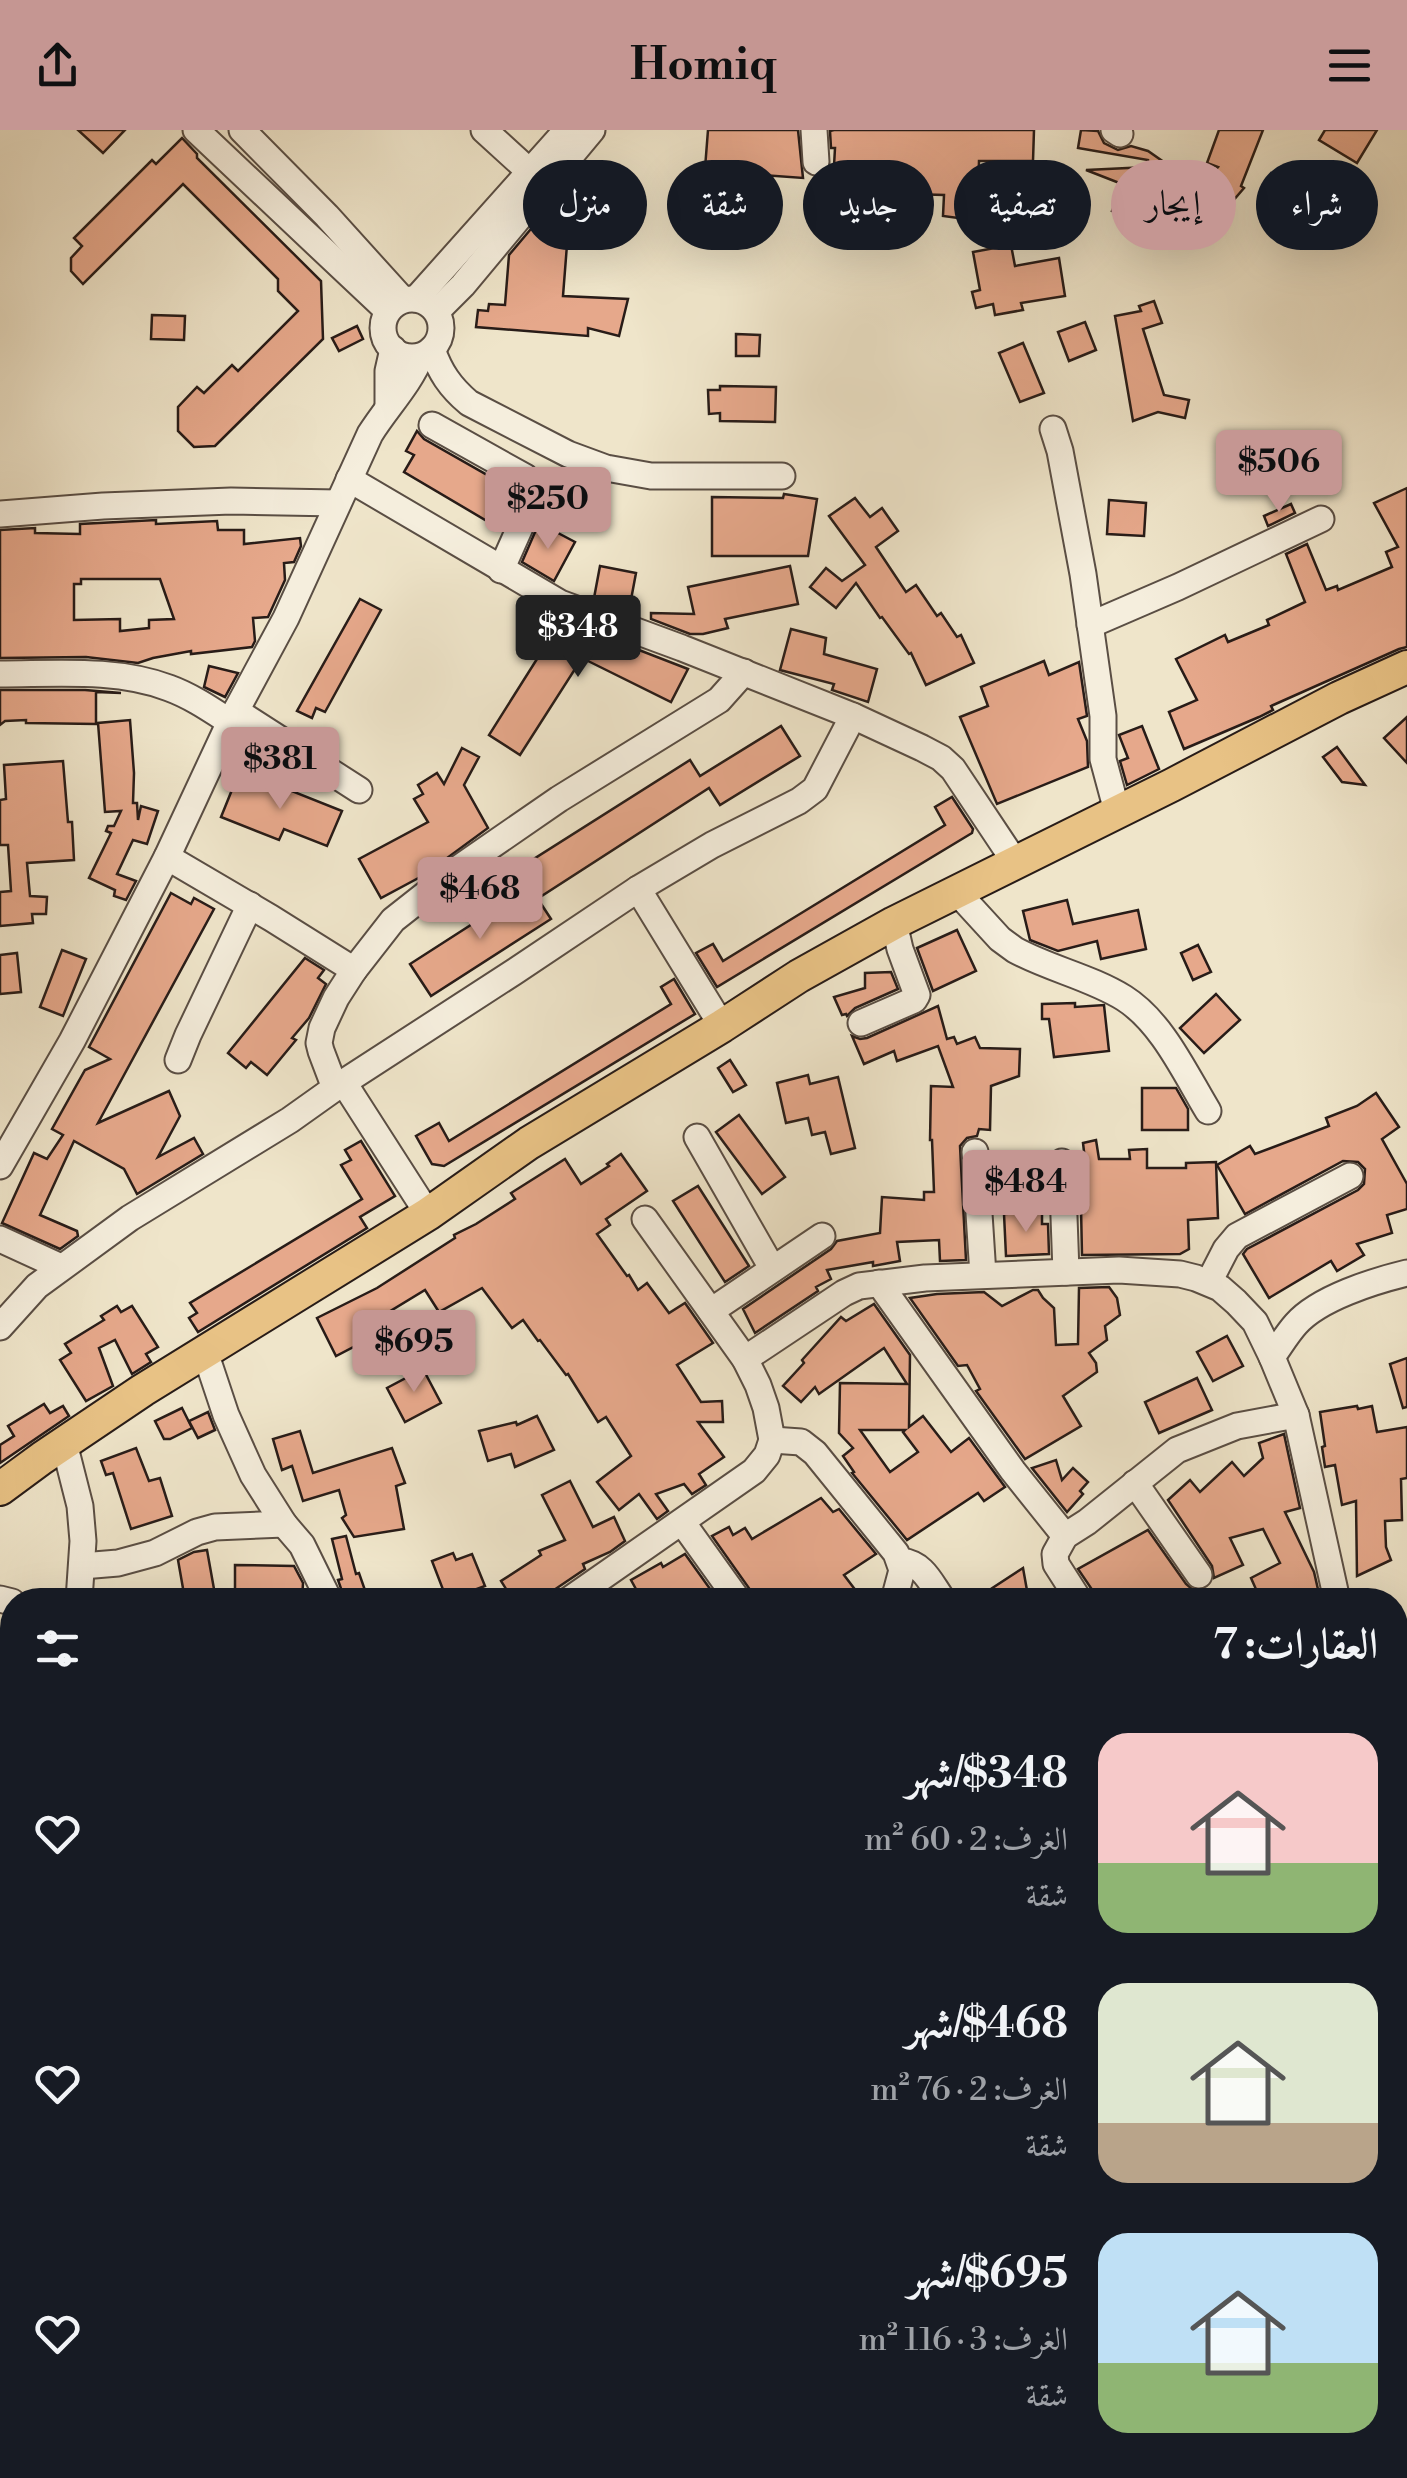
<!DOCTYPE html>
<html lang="ar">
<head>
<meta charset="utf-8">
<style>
	body { margin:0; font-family:"Libre Bodoni",Amiri,serif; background:#242831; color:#f1f3f6; direction:rtl; height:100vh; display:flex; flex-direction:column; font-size:38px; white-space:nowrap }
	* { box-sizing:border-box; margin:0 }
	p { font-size:32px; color:#9ea1a6 }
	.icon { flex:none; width:55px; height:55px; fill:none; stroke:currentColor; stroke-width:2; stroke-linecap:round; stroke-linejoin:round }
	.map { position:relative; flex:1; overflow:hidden; direction:ltr }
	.details { position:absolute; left:0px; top:1458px; width:1408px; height:892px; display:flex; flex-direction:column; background:#171b24; border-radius:40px 40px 0 0; box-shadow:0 10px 40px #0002; direction:rtl }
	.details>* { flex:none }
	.guide { position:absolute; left:30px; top:30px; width:1348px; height:90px; direction:rtl; display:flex; gap:20px }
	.price { position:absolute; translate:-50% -85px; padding:0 22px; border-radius:10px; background:#c59692; color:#111; font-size:32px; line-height:65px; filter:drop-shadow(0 2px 5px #0008) }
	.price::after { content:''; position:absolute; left:50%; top:60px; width:30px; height:22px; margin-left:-15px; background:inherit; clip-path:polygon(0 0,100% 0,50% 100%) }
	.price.selected { background:#222; color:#fff }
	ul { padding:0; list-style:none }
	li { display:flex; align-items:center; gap:30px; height:250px; padding:0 30px }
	li span { display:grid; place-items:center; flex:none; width:280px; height:200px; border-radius:30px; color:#555 }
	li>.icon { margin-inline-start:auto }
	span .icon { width:120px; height:120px; fill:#fffc; stroke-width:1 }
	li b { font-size:42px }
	h2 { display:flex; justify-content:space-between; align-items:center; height:120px; padding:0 30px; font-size:42px }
	.chip { padding:0 35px; border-radius:45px; background:#171b24; box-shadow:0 10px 40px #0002; font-size:35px; line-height:90px }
	.chip.selected { background:#c59692; color:#111 }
	header { display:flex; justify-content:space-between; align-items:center; height:130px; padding:0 30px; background:#c59692; color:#111; font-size:45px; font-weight:800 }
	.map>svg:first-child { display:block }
</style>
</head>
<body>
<header><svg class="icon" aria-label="menu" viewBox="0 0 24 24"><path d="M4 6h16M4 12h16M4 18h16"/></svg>Homiq<svg class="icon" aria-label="share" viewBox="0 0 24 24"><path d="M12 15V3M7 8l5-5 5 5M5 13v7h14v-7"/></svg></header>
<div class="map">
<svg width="1407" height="2348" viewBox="0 0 1407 2348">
	<rect width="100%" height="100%" fill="#efe5ca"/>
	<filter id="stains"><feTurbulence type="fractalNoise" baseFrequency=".002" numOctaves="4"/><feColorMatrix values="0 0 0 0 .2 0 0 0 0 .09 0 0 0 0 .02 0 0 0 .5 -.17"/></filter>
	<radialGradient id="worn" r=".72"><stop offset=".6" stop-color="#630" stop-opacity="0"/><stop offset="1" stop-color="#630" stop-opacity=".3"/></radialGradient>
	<g fill="#e6a88b" stroke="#281c18" stroke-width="2.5" fill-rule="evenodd">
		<polygon points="78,0 125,0 103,23"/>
		<polygon points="708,0 798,0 803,48 750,44 748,67 703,64"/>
		<polygon points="834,0 1034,0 1033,31 979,31 978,64 1003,65 1003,94 943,86 944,65 876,63 875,89 819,86 820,54 833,54 835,18 831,18 830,1"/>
		<polygon points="1081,0 1098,1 1104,13 1118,20 1131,16 1148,21 1171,37 1160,52 1156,49 1140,91 1112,81 1122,54 1086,40 1148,37 1148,30 1078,18"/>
		<polygon points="1219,0 1263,0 1241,56 1244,58 1220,86 1194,64 1218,37 1207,33"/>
		<polygon points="1325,0 1377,0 1357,33 1319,10"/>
		<polygon points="182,8 197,24 197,28 321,151 323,209 215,316 194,317 178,301 178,277 197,257 204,263 232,235 238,241 298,181 278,161 278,149 183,54 83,154 71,141 71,128 82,116 74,108 152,30 156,34"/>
		<polygon points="1072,41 1073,65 1046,67 1045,42"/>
		<polygon points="541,87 569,89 563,166 628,169 619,206 588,198 588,206 476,197 478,180 488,181 489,174 505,175 509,125"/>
		<polygon points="1011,115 1015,136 1059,128 1065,166 1021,173 1023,180 995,185 993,174 976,178 972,162 980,160 973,122"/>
		<polygon points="1154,171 1162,193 1143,199 1164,265 1189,270 1185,288 1158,282 1133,291 1115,186 1141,181 1139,176"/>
		<polygon points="152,185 185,186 184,210 151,209"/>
		<polygon points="1085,192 1096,220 1069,231 1058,202"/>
		<polygon points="357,196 363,209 339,221 332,208"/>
		<polygon points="736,204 760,205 759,226 736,226"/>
		<polygon points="1023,213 1044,263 1020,272 999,223"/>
		<polygon points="720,256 776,257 775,292 720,291 720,283 709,284 708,260 720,260"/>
		<polygon points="417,301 424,309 517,362 509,383 506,381 497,397 404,342 414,325 406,321"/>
		<polygon points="1407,358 1407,517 1399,519 1271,576 1273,580 1259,587 1184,619 1169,582 1197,570 1176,529 1225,505 1228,512 1269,495 1267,490 1305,472 1286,424 1307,414 1326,460 1337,456 1338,460 1392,437 1386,422 1398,417 1374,373"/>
		<polygon points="784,364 817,369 808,426 712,426 712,367 783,368"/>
		<polygon points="855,368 870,387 882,378 898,401 876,417 906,462 916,455 937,486 941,483 957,507 961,505 974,533 926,555 911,523 909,524 882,487 880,488 856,453 836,478 810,457 826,438 842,451 865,435 829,386"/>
		<polygon points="1109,370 1146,373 1144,406 1107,404"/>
		<polygon points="1291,374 1295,383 1268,396 1264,386"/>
		<path d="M156,390V394L217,391L218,400H244V414L300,408L301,416L294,432L284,433L285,450L268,487L253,488L255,511L252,517L191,524V521L153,528L138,533L86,527L0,528V400L35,398V403L80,404V394ZM81,449H160L174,489L149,490V498L120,501V489L74,490V454H81Z"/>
		<polygon points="539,393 575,412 554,451 522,432"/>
		<polygon points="600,436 636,443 630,475 594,468"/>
		<polygon points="790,436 798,474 725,489 728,498 703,504 690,504 651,489 651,483 694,484 688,457"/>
		<polygon points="360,469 381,480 325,582 316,578 312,588 297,581"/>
		<polygon points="561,491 599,513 603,506 688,539 671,572 582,528 520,625 489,605"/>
		<polygon points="791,499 826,508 824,524 877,539 868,572 832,560 834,554 780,540"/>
		<polygon points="1044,531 1049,545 1079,532 1087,586 1078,589 1087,611 1088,637 997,674 960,587 988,576 981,557"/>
		<polygon points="209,536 238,543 225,567 204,557"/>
		<polygon points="0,560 85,560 121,563 96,562 96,594 26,593 26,590 5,591 0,595"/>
		<polygon points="1407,587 1407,633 1384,608"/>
		<polygon points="130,590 134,643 133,673 137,673 138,690 141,676 158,681 147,714 133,710 117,744 136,751 126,770 114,766 115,760 89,748 111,703 106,701 108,696 114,696 121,681 105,682 98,593"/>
		<polygon points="781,596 800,626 720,675 709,658 537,769 518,739 690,630 700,646"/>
		<polygon points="1142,596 1159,639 1127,655 1120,631 1128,628 1119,605"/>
		<polygon points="1337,617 1365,655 1342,652 1323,627"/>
		<polygon points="462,618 479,627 464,655 488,698 424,745 381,768 359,729 428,692 414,669 423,664 418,655 437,643 444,654"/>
		<polygon points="63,631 68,692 72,692 74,730 27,733 30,766 47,767 46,784 32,784 33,793 0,796 0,762 11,761 8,715 0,715 0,670 6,669 4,635"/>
		<polygon points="238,645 285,664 287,659 342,681 327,716 284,699 279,710 221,687"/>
		<polygon points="952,667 973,699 972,703 717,857 696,823 713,814 723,831 945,695 935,677"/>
		<polygon points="530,757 551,789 431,866 410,834"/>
		<polygon points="171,763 191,774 194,768 214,779 98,993 169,961 180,986 158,1027 194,1008 203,1024 137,1064 124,1039 74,1011 40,1085 77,1101 78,1106 60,1119 2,1093 34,1023 47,1029 63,1005 52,999 85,940 110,929 89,917"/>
		<polygon points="1067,770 1073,794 1138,780 1146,819 1101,829 1097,811 1058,821 1030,810 1023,781"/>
		<polygon points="957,800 976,841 933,861 917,818"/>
		<polygon points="1198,815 1211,842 1193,850 1181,823"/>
		<polygon points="62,820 86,829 63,886 40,877"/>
		<polygon points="17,823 21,862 0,864 0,825"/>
		<polygon points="305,828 324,840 318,848 326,854 309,888 292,908 296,910 267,945 251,932 246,938 228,923"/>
		<polygon points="891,842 898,859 855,878 847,886 846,884 842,885 834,867 865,858 865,843"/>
		<polygon points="674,849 695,884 444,1036 432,1034 416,1006 439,993 449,1011 671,874 661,857"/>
		<polygon points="1216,864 1240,890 1204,923 1180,898"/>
		<polygon points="1075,873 1075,877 1104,875 1109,921 1054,927 1049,889 1042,889 1042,874"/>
		<polygon points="938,876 947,909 954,907 957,914 975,907 980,918 1020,919 1019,946 991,956 990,1000 979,999 977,1006 967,1008 960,1016 966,1130 940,1131 939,1110 897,1112 900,1131 873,1136 873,1132 827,1140 831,1149 816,1157 818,1161 755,1203 743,1179 831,1119 837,1111 880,1103 882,1067 924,1070 924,1062 934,1062 932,1010 930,1010 931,956 953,957 938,916 897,931 894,921 864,934 852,906 860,909 867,908"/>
		<polygon points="730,930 746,955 733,962 718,938"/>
		<polygon points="808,945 810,954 838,947 855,1018 831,1024 825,1002 812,1005 808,988 786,993 777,953"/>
		<polygon points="1142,958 1176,958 1188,979 1188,1000 1142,1000"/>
		<polygon points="1376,963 1399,997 1382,1009 1407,1054 1407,1079 1387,1085 1392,1103 1357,1114 1364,1125 1337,1141 1331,1131 1269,1168 1243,1124 1247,1119 1358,1060 1364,1054 1365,1039 1358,1032 1343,1031 1245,1084 1217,1035 1250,1016 1255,1024 1329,996 1326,988 1357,976"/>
		<polygon points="739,985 785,1047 762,1064 716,1002"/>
		<polygon points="1096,1010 1099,1029 1130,1029 1129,1020 1147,1019 1147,1038 1186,1038 1186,1033 1216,1032 1218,1088 1188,1090 1189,1119 1180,1124 1082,1125 1080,1030 1085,1030 1083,1013"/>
		<polygon points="361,1011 395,1066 360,1087 367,1098 198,1202 189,1188 197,1183 190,1173 362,1069 341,1035 351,1030 345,1020"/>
		<polygon points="621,1024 647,1061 606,1089 610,1095 597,1104 627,1146 629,1145 638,1160 647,1153 669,1183 685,1173 713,1213 677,1235 701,1272 722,1271 723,1292 698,1292 724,1327 699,1344 706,1355 692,1364 684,1354 656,1364 668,1381 657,1389 639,1364 619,1380 597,1352 631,1326 606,1287 598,1292 568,1244 566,1245 540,1210 538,1211 523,1190 512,1198 482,1158 439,1182 425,1160 379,1188 386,1200 336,1226 317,1188 377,1158 455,1108 454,1105 476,1094 515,1069 511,1063 565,1029 581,1054 609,1036 607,1034"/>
		<polygon points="698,1056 749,1136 725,1152 673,1071"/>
		<polygon points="1042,1082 1042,1094 1048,1094 1049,1124 1006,1126 1004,1084"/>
		<polygon points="1109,1157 1117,1168 1120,1185 1105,1196 1107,1210 1089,1223 1096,1233 1097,1242 1063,1266 1081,1296 1025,1329 976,1261 980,1259 967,1235 958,1236 910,1168 937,1164 984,1162 1002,1176 1033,1160 1038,1160 1043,1168 1054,1178 1056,1215 1078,1214 1079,1158"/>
		<path d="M874,1174L910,1225L909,1297L923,1286L951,1322L969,1308L1005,1357L984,1371L978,1363L907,1410L852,1343L854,1342L843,1326L853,1318L839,1303L840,1253L907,1254L884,1218L819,1264L815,1257L801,1272L783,1256L804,1233L802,1230L841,1187L846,1191ZM860,1300H905L903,1302L918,1322L890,1342Z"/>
		<polygon points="117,1176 121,1182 132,1176 158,1217 146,1224 151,1232 132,1244 115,1210 99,1218 113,1256 86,1271 60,1230 71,1223 65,1214 104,1190 101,1186"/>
		<polygon points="1227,1206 1243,1236 1213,1251 1197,1222"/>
		<polygon points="1407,1228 1407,1277 1403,1278 1390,1234"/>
		<polygon points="423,1239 441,1273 405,1292 387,1258"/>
		<polygon points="1197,1248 1212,1280 1159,1303 1145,1272"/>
		<polygon points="44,1274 50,1283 63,1276 69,1286 0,1333 0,1315 14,1306 8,1296"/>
		<polygon points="1357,1276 1358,1279 1372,1276 1377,1302 1407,1297 1407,1348 1401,1349 1402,1390 1385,1391 1386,1417 1391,1430 1357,1446 1356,1371 1342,1375 1335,1335 1325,1337 1322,1317 1325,1316 1320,1282"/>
		<polygon points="182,1278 192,1298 170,1309 164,1309 155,1291"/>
		<polygon points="208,1282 215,1300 198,1308 189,1291"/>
		<polygon points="537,1286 554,1320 515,1337 511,1324 488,1331 479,1301 516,1292 517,1295"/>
		<polygon points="300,1301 313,1343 392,1318 405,1353 396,1356 404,1399 354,1407 342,1388 346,1385 339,1360 303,1371 292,1336 282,1340 273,1309"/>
		<polygon points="1284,1304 1300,1378 1285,1382 1314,1442 1320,1468 1315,1470 1275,1470 1271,1461 1259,1466 1251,1448 1280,1433 1263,1399 1230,1408 1243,1435 1214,1448 1212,1436 1168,1370 1190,1350 1200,1362 1232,1332 1244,1346 1263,1328 1259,1313"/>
		<polygon points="136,1318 149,1351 160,1348 172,1386 131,1399 113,1343 106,1345 101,1331"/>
		<polygon points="1056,1330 1062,1350 1073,1338 1088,1352 1080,1361 1083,1364 1067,1382 1032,1338"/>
		<polygon points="570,1351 593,1397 614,1387 625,1411 610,1422 583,1434 585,1439 551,1462 553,1470 513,1470 501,1451 541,1425 539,1421 565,1410 542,1365"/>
		<polygon points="821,1368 833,1382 839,1379 876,1424 844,1445 863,1470 754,1470 751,1461 712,1406 729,1397 733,1405 745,1398 752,1409"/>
		<polygon points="1148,1400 1186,1454 1192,1459 1189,1460 1195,1470 1166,1470 1161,1461 1145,1470 1095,1470 1093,1461 1078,1439"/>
		<polygon points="346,1406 356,1444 359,1443 367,1466 356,1470 345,1470 338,1450 342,1449 332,1409"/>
		<polygon points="207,1420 214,1459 184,1464 178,1430 194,1422"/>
		<polygon points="453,1423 456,1430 472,1424 485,1456 447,1470 432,1431"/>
		<polygon points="685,1424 718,1470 642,1470 631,1450 661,1433 663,1437"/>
		<polygon points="235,1435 294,1436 303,1453 302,1470 235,1470"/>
		<polygon points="1023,1438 1028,1466 1022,1470 974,1470"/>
	</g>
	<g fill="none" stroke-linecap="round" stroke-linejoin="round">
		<g stroke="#5a4e44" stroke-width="29">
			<g id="minor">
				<polyline points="196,0 388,181"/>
				<polyline points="242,0 327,86 403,170"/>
				<polyline points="484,0 530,42"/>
				<polyline points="814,0 816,32"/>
				<polyline points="1114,0 1120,4"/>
				<polyline points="416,169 567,0"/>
				<circle cx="412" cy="198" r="29"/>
				<polyline points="437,181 463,155 592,0"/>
				<path d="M432,219C440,242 450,257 469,273L568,324L606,338L651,346H782"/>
				<polyline points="388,276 388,241 393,219"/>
				<polyline points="432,295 525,347 533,356 533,368 501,440"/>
				<polyline points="1053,299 1060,321 1083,444 1103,586 1103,629 1117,681"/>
				<polyline points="349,349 560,473 682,518 853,586 922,618 941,628 953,639 1015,732"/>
				<polyline points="0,384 103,376 231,371 338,373"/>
				<polyline points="1090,495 1178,457 1321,389"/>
				<path d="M0,544C55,544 117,538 169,558C191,566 210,579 230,592"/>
				<polyline points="236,581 359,660"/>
				<polyline points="167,727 271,788 354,840"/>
				<polyline points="638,759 722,896"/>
				<path d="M956,761L1000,809L1015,820C1050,839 1090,847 1124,868C1162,892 1185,943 1208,981"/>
				<polyline points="861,893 914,870 917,865 900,819 894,793"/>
				<polyline points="178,930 188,905 250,775"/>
				<polyline points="344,953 428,1084"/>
				<polyline points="335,958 321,921 319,913 322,898 336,868 354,840 393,790 459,738 559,669 719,570 744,542"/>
				<polyline points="697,1007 772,1138"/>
				<polyline points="975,1022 983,1145"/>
				<polyline points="1062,1032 1066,1142"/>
				<path d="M0,1036L72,911L167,727L230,592L286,488L370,304C387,277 409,255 421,226"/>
				<polyline points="0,1109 61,1137"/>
				<polyline points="1209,1152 1226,1119 1237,1106 1350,1046"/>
				<polyline points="879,1153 1013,1341 1065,1406"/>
				<polyline points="711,1181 822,1106"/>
				<polyline points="0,1197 37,1156 130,1088 290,990 335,958 514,842 638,759 712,715 799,671 815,659 853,586"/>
				<polyline points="205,1222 226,1285 253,1345 284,1394 302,1415 329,1470"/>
				<path d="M1272,1227C1280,1216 1287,1204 1296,1194C1319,1168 1374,1151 1407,1143"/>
				<polyline points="745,1229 844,1163 859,1156 925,1148 1119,1140 1180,1144 1196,1148 1220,1158 1236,1172 1255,1192 1272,1227 1296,1285 1337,1470"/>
				<polyline points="772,1310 801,1312 815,1323 896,1423 902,1440 894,1470"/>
				<polyline points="64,1313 80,1376 83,1411 79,1470"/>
				<polyline points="1135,1353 1199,1445"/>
				<polyline points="682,1392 738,1470"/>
				<path d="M901,1431C924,1434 930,1452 943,1470"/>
				<polyline points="82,1436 118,1433 155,1423 197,1402 215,1397 284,1394"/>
				<polyline points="0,1469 12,1472"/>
				<polyline points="569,1470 754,1341 767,1325 772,1310 766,1278 758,1255 745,1229 645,1089"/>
				<polyline points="1079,1470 1056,1434 1055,1424 1065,1406 1087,1392 1177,1320 1237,1296 1296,1285"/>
				<polyline points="1395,1709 1407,1730"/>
				<polyline points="1395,1802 1407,1838"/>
				<polyline points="1,1892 12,1823"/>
				<polyline points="1395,1958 1407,1955"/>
				<polyline points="0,2027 12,2039"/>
				<polyline points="0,2145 12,2129"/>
				<polyline points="1395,2157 1407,2174"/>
				<polyline points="0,2167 12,2175"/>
				<polyline points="526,2338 527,2348"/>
				<polyline points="728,2338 729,2348"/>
				<polyline points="1000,2338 1001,2348"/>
				<polyline points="1174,2338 1175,2348"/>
				<polyline points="1319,2338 1333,2348"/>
				<polyline points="54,2348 57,2338"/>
			</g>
		</g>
		<g stroke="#281c18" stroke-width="36">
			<polyline id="major" points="0,1359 42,1328 143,1260 428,1084 529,1013 722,896 799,846 894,793 1172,655 1339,568 1407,537"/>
		</g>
		<use href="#minor" stroke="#f5eedd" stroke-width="25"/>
		<use href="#major" stroke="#e8c285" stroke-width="32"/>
	</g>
	<rect width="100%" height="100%" filter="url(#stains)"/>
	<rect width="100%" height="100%" fill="url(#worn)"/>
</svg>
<b class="price" style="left:1279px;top:385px">$506</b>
<b class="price" style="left:548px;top:422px">$250</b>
<b class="price selected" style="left:578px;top:550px">$348</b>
<b class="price" style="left:280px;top:682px">$381</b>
<b class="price" style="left:480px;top:812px">$468</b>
<b class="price" style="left:1026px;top:1105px">$484</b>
<b class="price" style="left:414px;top:1265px">$695</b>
<div class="guide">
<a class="chip">شراء</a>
<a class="chip selected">إيجار</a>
<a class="chip">تصفية</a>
<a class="chip">جديد</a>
<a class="chip">شقة</a>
<a class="chip">منزل</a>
</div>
<section class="details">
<h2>العقارات: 7<svg class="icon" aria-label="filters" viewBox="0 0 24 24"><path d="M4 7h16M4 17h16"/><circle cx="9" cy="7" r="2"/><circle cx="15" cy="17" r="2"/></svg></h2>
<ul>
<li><span style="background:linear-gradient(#f6c9c9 65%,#8fb573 0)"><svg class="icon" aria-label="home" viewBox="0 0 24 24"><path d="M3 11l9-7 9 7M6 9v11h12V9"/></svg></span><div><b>$348/شهر</b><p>الغرف: 2 · 60 m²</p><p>شقة</p></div><svg class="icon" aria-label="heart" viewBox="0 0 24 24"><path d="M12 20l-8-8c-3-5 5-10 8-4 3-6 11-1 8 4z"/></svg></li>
<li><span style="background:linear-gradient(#dfe7d0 70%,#b9a48a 0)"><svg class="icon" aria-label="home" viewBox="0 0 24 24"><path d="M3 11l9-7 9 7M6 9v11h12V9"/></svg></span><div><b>$468/شهر</b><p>الغرف: 2 · 76 m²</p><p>شقة</p></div><svg class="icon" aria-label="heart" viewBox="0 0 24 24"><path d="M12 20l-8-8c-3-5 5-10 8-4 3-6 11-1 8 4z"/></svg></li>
<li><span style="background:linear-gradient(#bfe0f5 65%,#8fb573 0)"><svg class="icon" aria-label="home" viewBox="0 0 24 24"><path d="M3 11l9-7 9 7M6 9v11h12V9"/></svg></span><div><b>$695/شهر</b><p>الغرف: 3 · 116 m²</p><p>شقة</p></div><svg class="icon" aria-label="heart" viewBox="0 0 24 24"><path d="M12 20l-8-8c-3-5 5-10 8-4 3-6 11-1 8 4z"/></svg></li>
</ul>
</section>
</div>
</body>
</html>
